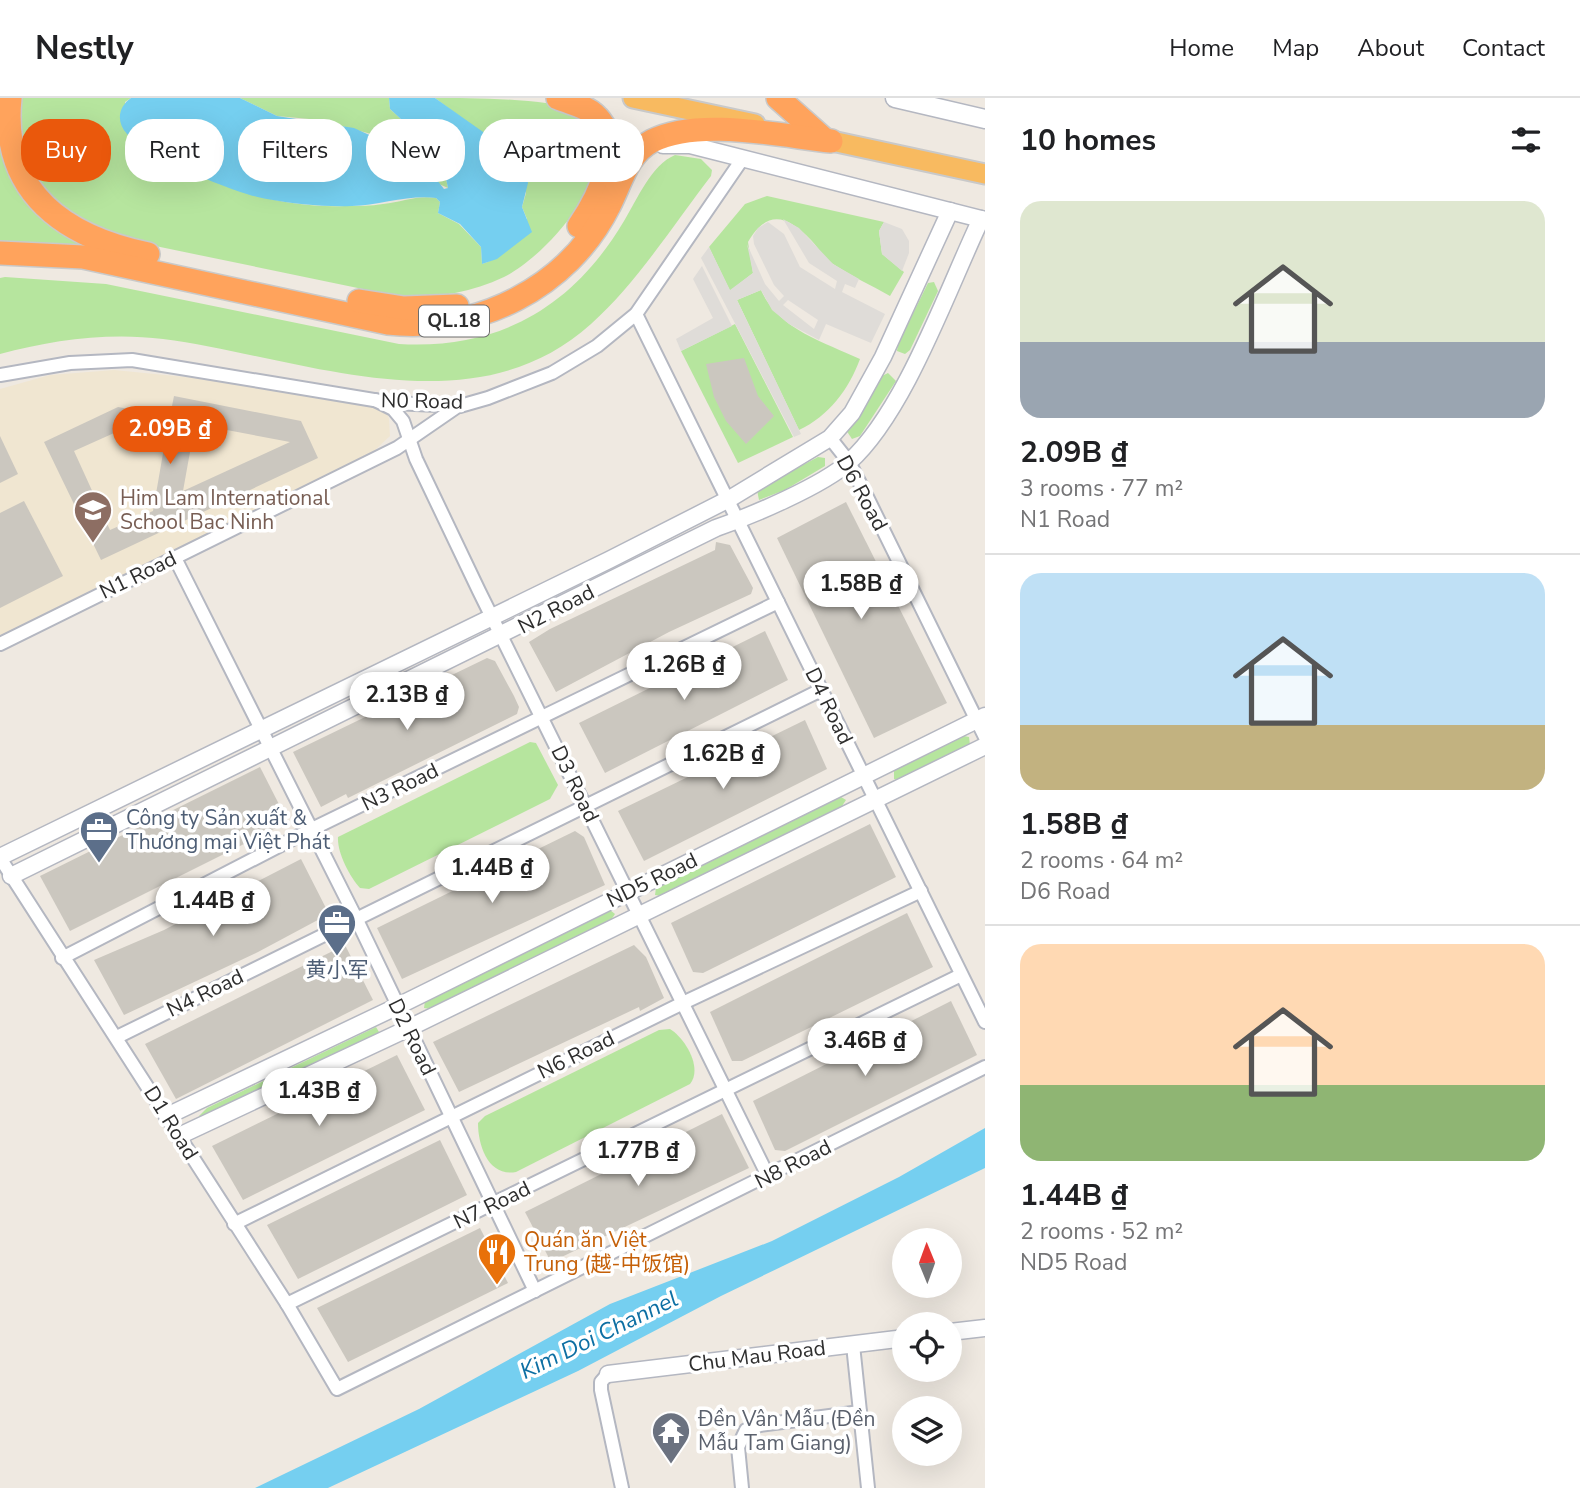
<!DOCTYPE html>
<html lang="en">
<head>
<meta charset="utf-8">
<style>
	body { margin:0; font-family:"Nunito Sans","Noto Sans SC",sans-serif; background:#f6f6f6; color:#202124; height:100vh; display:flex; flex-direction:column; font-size:26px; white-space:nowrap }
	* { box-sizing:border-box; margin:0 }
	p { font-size:23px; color:#757577 }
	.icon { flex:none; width:38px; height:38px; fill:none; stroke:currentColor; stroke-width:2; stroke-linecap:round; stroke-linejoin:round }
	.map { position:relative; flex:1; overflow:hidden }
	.panel { display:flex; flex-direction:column; background:#fff; width:595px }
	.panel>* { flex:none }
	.top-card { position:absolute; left:21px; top:21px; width:665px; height:63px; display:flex; gap:14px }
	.needle { width:46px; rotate:359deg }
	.fabs { position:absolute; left:892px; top:1130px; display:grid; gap:14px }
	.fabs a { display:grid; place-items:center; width:70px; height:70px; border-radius:50%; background:#fff; box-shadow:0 7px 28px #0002; font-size:35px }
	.price { position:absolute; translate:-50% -60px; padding:0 16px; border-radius:24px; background:#fff; color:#222; font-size:23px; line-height:46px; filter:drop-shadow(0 2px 4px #0008) }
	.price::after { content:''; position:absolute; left:50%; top:42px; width:21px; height:16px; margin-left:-10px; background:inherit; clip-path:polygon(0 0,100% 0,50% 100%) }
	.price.on { background:#ea580c; color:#fff }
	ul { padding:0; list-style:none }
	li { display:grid; align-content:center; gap:14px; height:371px; padding:0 35px }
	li+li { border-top:2px solid #e0e0e0 }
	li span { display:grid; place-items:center; height:217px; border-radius:21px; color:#555 }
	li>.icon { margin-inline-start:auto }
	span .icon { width:126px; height:126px; fill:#fffc; stroke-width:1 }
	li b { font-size:30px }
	h2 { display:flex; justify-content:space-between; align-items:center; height:84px; padding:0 35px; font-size:30px }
	.chip { padding:0 24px; border-radius:28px; background:#fff; box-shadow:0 7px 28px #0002; font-size:24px; line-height:63px }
	.chip.on { background:#ea580c; color:#fff }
	header { display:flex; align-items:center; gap:42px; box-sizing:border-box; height:98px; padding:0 35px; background:#fff; border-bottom:2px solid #e0e0e0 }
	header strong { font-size:33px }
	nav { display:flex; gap:38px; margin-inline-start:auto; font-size:24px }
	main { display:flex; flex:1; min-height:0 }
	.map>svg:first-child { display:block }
</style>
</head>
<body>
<header>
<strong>Nestly</strong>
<nav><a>Home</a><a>Map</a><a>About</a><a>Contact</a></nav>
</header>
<main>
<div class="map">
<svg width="985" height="1390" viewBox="0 0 985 1390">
	<rect width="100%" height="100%" fill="#efe9e1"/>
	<polygon fill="#f0e6d1" points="114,272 226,283 379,309 386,313 389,321 390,338 373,354 0,539 0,291 50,277"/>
	<g fill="#b6e59e">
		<polygon points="0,0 2,29 81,143 81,150 0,148"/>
		<path d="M17,0H131L125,4L128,37C190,80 268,111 345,108C358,108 371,108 383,106C402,104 417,97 436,100L440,104L438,115L459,126L481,149L482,166C507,158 515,142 527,121L522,109L526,95L515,56L498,47L435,0C472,0 547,0 578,13C638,57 549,157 504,179C472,194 441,199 406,200L141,145L73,121L35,85L15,26Z"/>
		<polygon points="240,0 389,0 390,11 441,58 448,90 439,86 420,60 371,36 320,22 277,18"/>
		<path d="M675,57L701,61L712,72L711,78C674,126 636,186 591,226C471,334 301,259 163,241C109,234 51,242 0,256V180L5,179L106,186L399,246C499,252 573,209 624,123C637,102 651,67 675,57Z"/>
		<path d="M767,98L884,124L879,133L882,156L904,174L890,198C871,187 851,178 833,166C823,160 819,150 811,142C786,116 767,112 748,144L753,175L730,193L709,149L745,106Z"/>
		<polygon points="934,184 938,193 910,252 905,256 897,253 898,246 928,185"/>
		<path d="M761,192C778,231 824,244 860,261C849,291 829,318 799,332L737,202Z"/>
		<polygon points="735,226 793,339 738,365 681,253"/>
		<polygon points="888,275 896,283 860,338 852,341 846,332 882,278"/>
		<polygon points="818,359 825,360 825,368 785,392 759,402 757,392 761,389"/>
		<polygon points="964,638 969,639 970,647 899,682 894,681 894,672"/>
		<path d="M530,644L536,645L558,687L550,701L369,791L360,790C349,778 337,754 338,739Z"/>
		<polygon points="841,699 846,702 842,708 662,798 655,797 656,790 660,787"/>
		<polygon points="610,812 615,816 611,822 431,911 424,910 425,903"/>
		<polygon points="376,929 379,934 376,939 201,1021 199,1018 207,1010"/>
		<path d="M670,931C685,940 703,970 690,986L516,1074C489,1079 478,1049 478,1025L485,1018L659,932Z"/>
	</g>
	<g fill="#dfdcd8" fill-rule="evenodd">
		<path d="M783,121L799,130L833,166L859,181L855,190L845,186L842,194L885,216L871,245L826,226L819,242L789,226L772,212L761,192L737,202L801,336L794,339L701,160L709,149L730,192L753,175L747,146L765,186L779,203L784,198L774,187L754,146L753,138L758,130L768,124L784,136L800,169L835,191L837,183L809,165ZM788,202L818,222L814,231L783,207Z"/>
		<polygon points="884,124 902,131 909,143 909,155 902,173 882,156 879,133"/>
		<polygon points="702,168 732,228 681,253 676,241 713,220 693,181"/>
	</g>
	<g fill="#75cff0">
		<path d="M131,0H240L277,18L354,30L420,60L444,91L448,90L441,58L390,11L389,0H435L527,65L528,85L522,109L532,134L497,161L482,166L481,149L460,126L438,115L440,104L436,100C412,96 379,107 352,108C324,109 294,106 267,101C235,96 149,59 127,36C116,24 118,9 131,0Z"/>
		<polygon points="985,1030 985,1070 721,1198 578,1273 328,1390 255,1390 419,1311 610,1206 772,1143 899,1079"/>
	</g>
	<g fill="#cbc7bf" fill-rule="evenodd">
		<polygon points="744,260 758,298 774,318 746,346 726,323 714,299 706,266"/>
		<path d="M174,298L301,323L318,360L101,462L44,344L118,309L170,318ZM195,326L290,344L183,393ZM123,331L166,338L153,413L110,432L74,353Z"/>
		<polygon points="0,338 18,376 0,385"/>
		<polygon points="24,403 63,478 0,510 0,415"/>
		<polygon points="846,404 947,605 874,640 777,440"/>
		<polygon points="716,444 730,447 753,490 751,496 669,534 556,594 529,544 550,531 715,452"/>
		<polygon points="765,533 788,582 605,675 579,625"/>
		<polygon points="487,560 495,563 514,598 519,609 517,616 348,700 346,696 321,709 293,654"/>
		<polygon points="805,622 827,671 644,763 618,713"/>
		<polygon points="260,669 288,724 70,833 40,778"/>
		<polygon points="870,726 896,779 703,875 693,874 671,825"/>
		<polygon points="575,733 584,739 605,787 402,881 377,830"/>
		<polygon points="301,761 329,816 258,854 124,917 94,862 164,832"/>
		<polygon points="907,815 933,869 742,963 732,963 710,914"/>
		<polygon points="345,847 373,902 176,1001 145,946"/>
		<polygon points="634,847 646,859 664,900 640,913 639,909 459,994 433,944"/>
		<polygon points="951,903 977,957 785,1053 775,1052 753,1003"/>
		<polygon points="397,957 425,1012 243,1102 212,1048"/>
		<polygon points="722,1016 749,1070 551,1164 525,1114"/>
		<polygon points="440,1042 467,1097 298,1181 267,1127"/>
		<polygon points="480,1130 508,1185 348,1264 317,1210"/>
	</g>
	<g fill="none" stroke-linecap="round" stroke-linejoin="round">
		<g stroke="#b4b7c1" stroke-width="16">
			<g id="minor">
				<polyline points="636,216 985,924"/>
				<polyline points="0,277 70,265 132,262 392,305 460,308 488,300 552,275 597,248 636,216 743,60"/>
				<polyline points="375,302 393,311 403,323 416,361 479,493 768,1078"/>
				<polyline points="830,340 849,364 867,399 985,639"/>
				<polyline points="175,460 356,820 535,1193"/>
				<polyline points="0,546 397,350 458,308"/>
				<polyline points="0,760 287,1206 337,1291 985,969"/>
				<polyline points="62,860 310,732 778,504"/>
				<polyline points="117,939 821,592"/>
				<polyline points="234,1126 685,904 921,793"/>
				<polyline points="287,1206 961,877"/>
				<polyline points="853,1247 868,1390"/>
				<polyline points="608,1276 601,1284 601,1292 622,1390"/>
				<polyline points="742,1390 738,1349 746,1332 760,1327 860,1314"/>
			</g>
		</g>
		<g stroke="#b4b7c1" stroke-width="19">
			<g id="tertiary">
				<polyline points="663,47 690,47 985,122"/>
				<polyline points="0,759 609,462 731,400 830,340 852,315 883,259 950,113"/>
				<path d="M11,778L716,430C751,418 822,388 849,364C905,314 948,190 981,121"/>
				<polyline points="167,1018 398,908 985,618"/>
				<polyline points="179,1038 409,930 985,648"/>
				<polyline points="950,1234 985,1230"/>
				<polyline points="608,1276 905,1240"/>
			</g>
		</g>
		<g stroke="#b4b7c1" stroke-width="21">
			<polyline id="secondary" points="895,0 985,21"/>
		</g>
		<g stroke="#c9c9c9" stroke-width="23">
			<g id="trunk">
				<polyline points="633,0 755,26"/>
				<polyline points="818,40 985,76"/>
			</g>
		</g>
		<g stroke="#c9c9c9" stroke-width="26">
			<g id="motorway">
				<path d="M10,0C0,96 67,139 148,156"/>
				<path d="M558,0C570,5 585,8 594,16C627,45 598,100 579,128"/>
				<polyline points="778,0 824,41"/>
				<path d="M0,155L83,159L388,225C477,235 568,190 609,108C621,85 627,56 652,43C699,19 781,38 831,43"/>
				<polyline points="359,203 404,210 457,208"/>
			</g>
		</g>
		<use href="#minor" stroke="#fff" stroke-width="12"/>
		<use href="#tertiary" stroke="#fff" stroke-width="16"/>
		<use href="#secondary" stroke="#fff" stroke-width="18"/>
		<use href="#trunk" stroke="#f8ba60" stroke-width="19"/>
		<use href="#motorway" stroke="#ffa35c" stroke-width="23"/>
	</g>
	<defs>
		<g id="school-pin" transform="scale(2.0125)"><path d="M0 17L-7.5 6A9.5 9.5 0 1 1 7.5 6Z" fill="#8d6e63" stroke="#fff"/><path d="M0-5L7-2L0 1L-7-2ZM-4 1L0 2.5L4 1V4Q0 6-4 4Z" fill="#fff"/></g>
		<g id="office-pin" transform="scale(2.0125)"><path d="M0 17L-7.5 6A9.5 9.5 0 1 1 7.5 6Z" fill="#5c6f8a" stroke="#fff"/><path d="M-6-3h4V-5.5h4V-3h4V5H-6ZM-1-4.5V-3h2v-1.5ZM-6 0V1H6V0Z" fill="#fff"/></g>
		<g id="restaurant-pin" transform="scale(2.0125)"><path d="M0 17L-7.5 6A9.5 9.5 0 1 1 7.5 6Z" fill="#e8710a" stroke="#fff"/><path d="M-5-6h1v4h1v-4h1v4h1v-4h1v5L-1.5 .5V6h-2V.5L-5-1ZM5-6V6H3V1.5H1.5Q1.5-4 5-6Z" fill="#fff"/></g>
		<g id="temple-pin" transform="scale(2.0125)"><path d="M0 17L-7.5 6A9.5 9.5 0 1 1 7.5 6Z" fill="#6b7280" stroke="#fff"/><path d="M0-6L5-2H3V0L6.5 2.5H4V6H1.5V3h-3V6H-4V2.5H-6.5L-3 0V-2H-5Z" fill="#fff"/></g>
	</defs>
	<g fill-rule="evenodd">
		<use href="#school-pin" x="93" y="412"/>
		<use href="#office-pin" x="99" y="732"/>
		<use href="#office-pin" x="337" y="825"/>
		<use href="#restaurant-pin" x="497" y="1154"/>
		<use href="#temple-pin" x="671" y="1333"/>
	</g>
	<g text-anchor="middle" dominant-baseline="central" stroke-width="7" stroke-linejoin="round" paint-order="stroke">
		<rect fill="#fff" stroke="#6d6d6d" stroke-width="2" x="419" y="207.5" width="70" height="31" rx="5"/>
		<g font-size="19" font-weight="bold" fill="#2e2e2e">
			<text x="454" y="223">QL.18</text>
		</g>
		<g font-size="21" fill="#2e2e2e" stroke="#fff">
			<text transform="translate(422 303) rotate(1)">N0 Road</text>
			<text transform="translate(862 395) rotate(61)">D6 Road</text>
			<text transform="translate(138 477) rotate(-26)">N1 Road</text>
			<text transform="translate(556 511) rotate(-27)">N2 Road</text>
			<text transform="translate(829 608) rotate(64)">D4 Road</text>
			<text transform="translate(575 686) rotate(64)">D3 Road</text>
			<text transform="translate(400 689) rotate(-26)">N3 Road</text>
			<text transform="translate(652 782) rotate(-26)">ND5 Road</text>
			<text transform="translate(205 895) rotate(-26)">N4 Road</text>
			<text transform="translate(412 939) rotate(64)">D2 Road</text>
			<text transform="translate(576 957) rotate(-26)">N6 Road</text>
			<text transform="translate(171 1025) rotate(58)">D1 Road</text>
			<text transform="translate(793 1066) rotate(-27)">N8 Road</text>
			<text transform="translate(492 1107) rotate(-26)">N7 Road</text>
			<text transform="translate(757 1258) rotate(-7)">Chu Mau Road</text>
		</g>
		<g font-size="21" fill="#785e54" stroke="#fff" text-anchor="start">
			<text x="120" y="400">Him Lam International<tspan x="120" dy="24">School Bac Ninh</tspan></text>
		</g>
		<g font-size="21" fill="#4e5e75" stroke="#fff" text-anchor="start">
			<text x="126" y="720">Công ty Sản xuất &amp;<tspan x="126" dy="24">Thương mại Việt Phát</tspan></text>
			<text x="337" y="872" text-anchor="middle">黄小军</text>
		</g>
		<g font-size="21" fill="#c56008" stroke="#fff" text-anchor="start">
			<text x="524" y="1142">Quán ăn Việt<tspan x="524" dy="24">Trung (越-中饭馆)</tspan></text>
		</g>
		<g font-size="21" fill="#5b616d" stroke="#fff" text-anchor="start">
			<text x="698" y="1321">Đền Vân Mẫu (Đền<tspan x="698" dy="24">Mẫu Tam Giang)</tspan></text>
		</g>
		<g font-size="23" font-style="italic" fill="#0d6fa3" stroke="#fff">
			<text transform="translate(599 1237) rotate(-26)">Kim Doi Channel</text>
		</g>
	</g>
</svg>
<div class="fabs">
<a><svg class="needle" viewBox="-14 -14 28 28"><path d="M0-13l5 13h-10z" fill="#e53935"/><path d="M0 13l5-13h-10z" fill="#757577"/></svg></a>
<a><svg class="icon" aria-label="locate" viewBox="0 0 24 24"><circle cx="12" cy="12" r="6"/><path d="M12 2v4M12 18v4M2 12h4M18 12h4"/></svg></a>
<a><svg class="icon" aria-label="layers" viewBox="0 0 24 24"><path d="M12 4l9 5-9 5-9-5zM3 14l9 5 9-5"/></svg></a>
</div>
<b class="price on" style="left:170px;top:368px">2.09B ₫</b>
<b class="price" style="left:861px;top:523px">1.58B ₫</b>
<b class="price" style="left:684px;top:604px">1.26B ₫</b>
<b class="price" style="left:407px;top:634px">2.13B ₫</b>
<b class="price" style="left:723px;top:693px">1.62B ₫</b>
<b class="price" style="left:492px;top:807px">1.44B ₫</b>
<b class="price" style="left:213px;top:840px">1.44B ₫</b>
<b class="price" style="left:865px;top:980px">3.46B ₫</b>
<b class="price" style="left:319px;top:1030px">1.43B ₫</b>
<b class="price" style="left:638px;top:1090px">1.77B ₫</b>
<div class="top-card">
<a class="chip on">Buy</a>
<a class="chip">Rent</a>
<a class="chip">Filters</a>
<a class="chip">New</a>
<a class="chip">Apartment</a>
</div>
</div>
<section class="panel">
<h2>10 homes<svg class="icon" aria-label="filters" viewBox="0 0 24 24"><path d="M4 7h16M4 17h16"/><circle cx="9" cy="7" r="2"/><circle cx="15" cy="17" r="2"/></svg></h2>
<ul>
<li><span style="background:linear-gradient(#dfe7d0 65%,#9aa5b1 0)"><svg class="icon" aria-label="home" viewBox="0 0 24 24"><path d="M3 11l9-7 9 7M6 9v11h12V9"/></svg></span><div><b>2.09B ₫</b><p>3 rooms · 77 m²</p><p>N1 Road</p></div></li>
<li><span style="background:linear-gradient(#bfe0f5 70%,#c2b280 0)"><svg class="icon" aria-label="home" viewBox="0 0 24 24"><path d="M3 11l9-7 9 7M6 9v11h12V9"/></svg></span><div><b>1.58B ₫</b><p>2 rooms · 64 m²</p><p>D6 Road</p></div></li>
<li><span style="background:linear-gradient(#ffd9b3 65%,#8fb573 0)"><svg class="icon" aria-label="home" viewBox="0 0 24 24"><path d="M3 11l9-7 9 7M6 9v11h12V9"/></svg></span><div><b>1.44B ₫</b><p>2 rooms · 52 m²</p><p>ND5 Road</p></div></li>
</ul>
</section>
</main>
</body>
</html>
